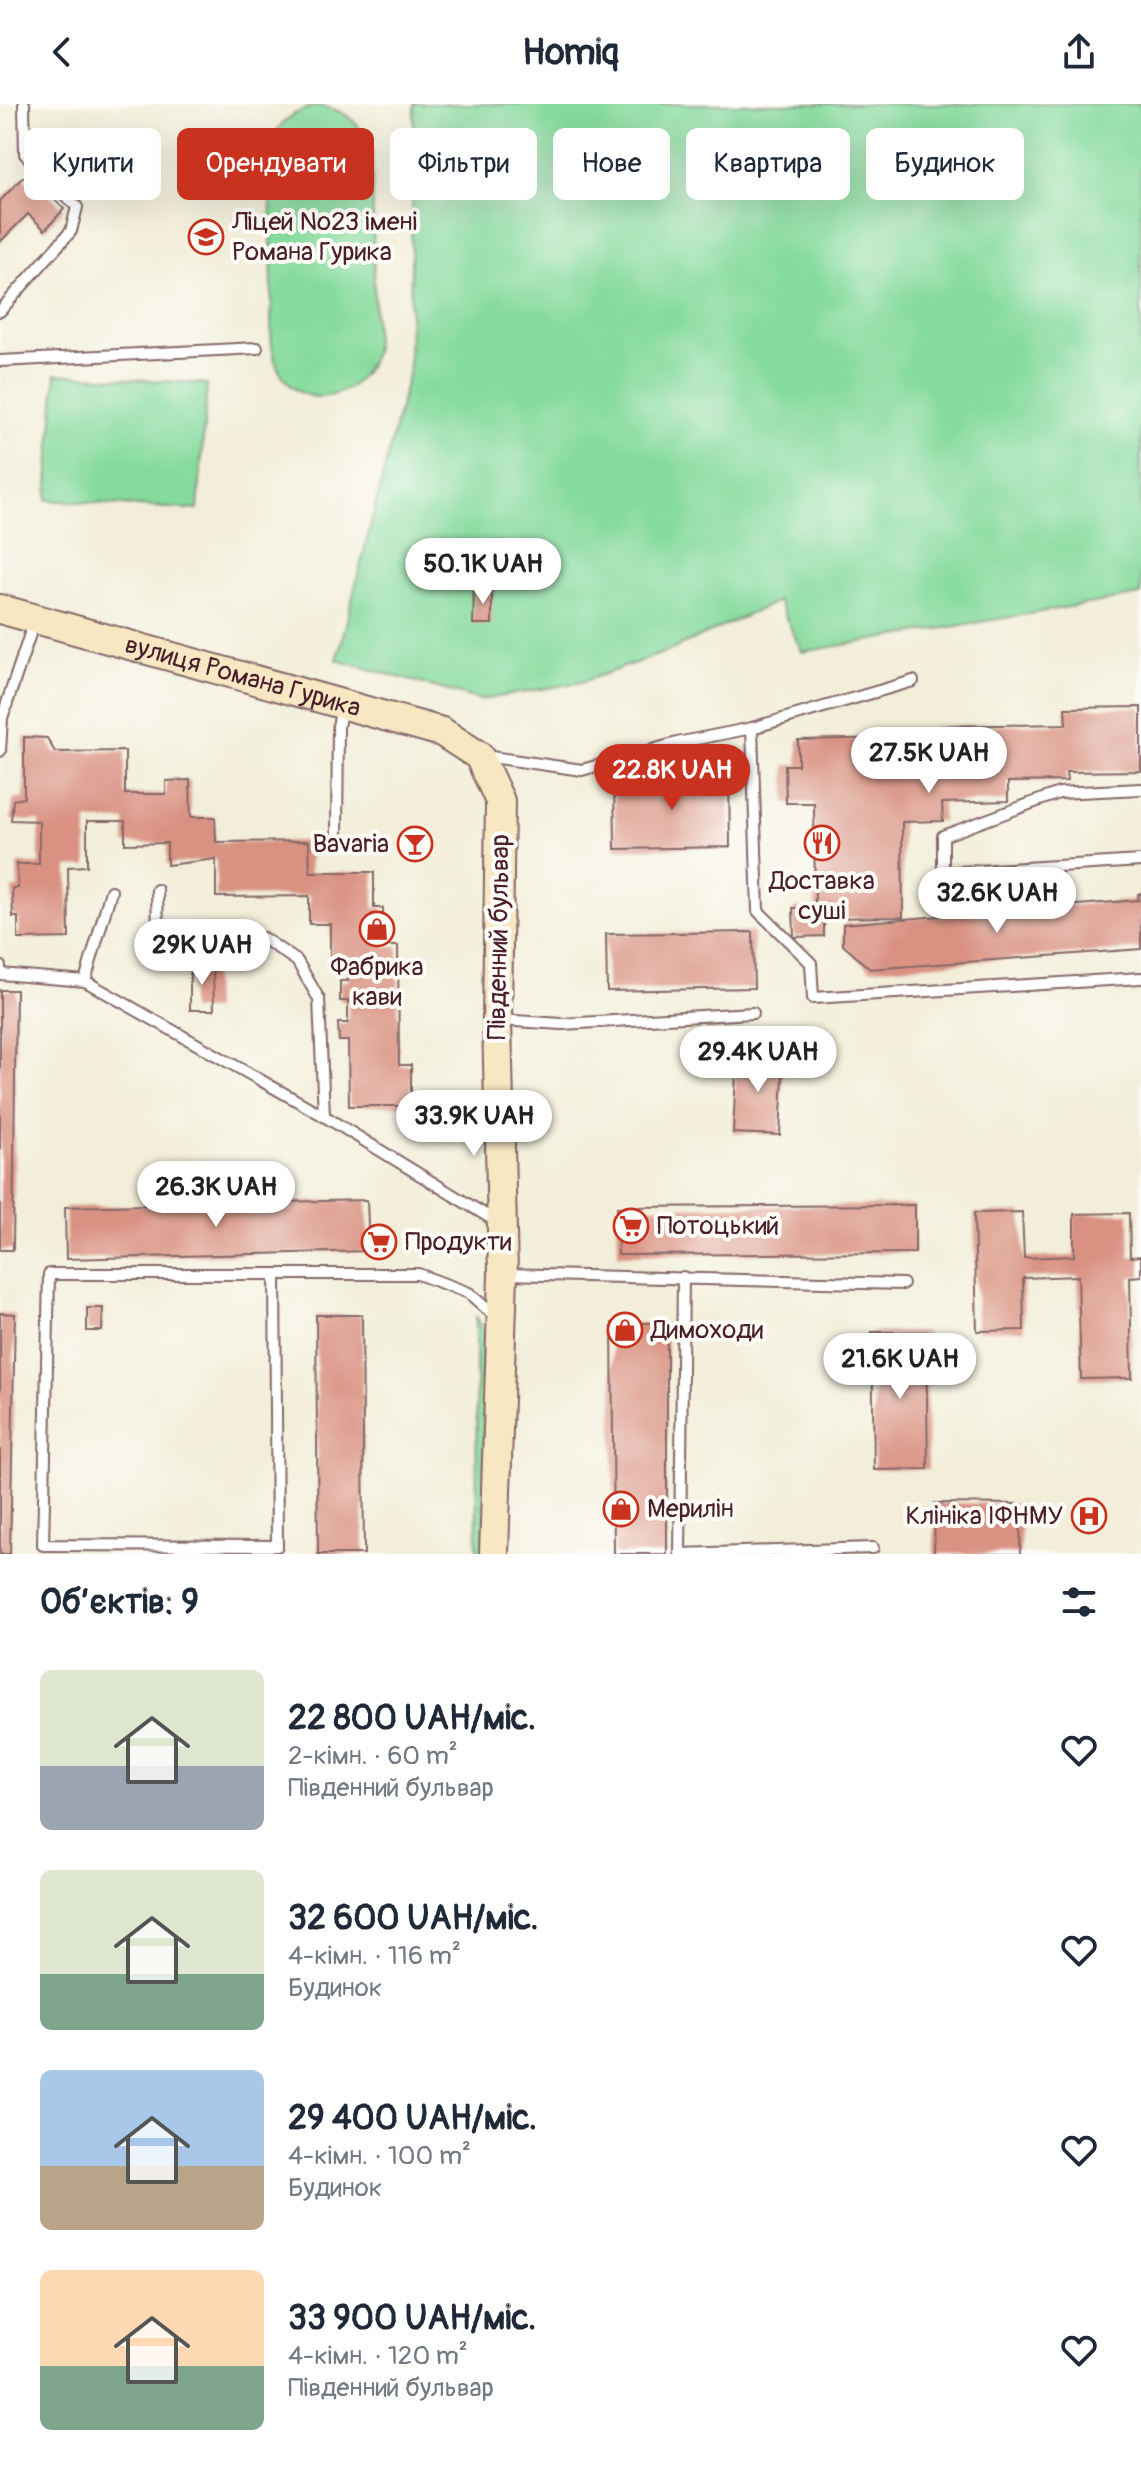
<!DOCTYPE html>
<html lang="uk">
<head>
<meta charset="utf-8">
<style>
	body { margin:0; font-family:Pangolin,sans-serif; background:#f2f2f3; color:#1f2937; height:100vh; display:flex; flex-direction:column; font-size:30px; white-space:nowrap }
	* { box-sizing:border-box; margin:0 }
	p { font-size:26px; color:#747a83 }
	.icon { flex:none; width:44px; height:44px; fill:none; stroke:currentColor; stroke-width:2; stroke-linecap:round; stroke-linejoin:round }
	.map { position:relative; height:1450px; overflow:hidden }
	.sheet { display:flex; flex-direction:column; background:#fff; flex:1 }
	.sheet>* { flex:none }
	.hud { position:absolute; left:24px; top:24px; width:1094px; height:72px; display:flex; gap:16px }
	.price { position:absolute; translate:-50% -68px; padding:0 18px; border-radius:28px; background:#fff; color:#222; font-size:26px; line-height:52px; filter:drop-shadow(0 2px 4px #0008) }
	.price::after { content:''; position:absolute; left:50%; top:48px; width:24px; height:18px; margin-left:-12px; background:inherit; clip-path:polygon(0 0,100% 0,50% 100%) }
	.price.selected { background:#c8321e; color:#fff }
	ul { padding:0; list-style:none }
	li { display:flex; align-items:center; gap:24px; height:200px; padding:0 40px }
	li span { display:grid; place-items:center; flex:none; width:224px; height:160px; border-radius:12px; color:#555 }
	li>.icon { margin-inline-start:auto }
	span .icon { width:96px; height:96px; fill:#fffc; stroke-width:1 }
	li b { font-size:34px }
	h2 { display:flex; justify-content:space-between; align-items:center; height:96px; padding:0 40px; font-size:34px }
	.chip { padding:0 28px; border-radius:12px; background:#fff; box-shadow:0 8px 32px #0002; font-size:28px; line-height:72px }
	.chip.selected { background:#c8321e; color:#fff }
	header { display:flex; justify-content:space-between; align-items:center; height:104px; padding:0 40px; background:#fff; font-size:36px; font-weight:800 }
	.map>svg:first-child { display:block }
</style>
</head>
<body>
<header><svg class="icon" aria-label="back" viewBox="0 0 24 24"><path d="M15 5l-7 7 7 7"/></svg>Homiq<svg class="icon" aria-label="share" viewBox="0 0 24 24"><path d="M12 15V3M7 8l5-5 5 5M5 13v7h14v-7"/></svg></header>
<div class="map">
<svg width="1141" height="1450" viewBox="0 0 1141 1450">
	<rect width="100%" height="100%" fill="#fdfcf7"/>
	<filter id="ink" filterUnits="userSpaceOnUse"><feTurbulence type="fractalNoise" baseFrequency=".0125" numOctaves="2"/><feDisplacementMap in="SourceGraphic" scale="16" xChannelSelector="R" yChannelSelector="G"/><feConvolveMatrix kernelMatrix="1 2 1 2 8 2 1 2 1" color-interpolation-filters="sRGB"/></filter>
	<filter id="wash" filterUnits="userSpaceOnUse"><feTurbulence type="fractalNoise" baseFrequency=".006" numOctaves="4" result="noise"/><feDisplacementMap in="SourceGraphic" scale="32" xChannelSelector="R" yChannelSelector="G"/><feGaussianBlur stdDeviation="1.8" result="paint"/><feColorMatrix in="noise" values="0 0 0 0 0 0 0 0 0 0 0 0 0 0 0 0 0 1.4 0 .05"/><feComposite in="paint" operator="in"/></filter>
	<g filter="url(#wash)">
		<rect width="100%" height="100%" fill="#f2eed9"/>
		<g fill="#85da9d" stroke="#687c64" stroke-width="2">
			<polygon points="414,0 1141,0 1141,491 802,548 778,497 669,547 582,578 481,596 337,556 409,267"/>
			<path d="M319,2C348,6 360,20 372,45L375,244C364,295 300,314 277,262C268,240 272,211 272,188C271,138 271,89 270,39C281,16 294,6 319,2Z"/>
			<polygon points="56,270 207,280 198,406 47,396"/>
			<polygon points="476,1212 483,1226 484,1450 477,1450"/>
		</g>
		<g id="blocks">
			<g fill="#d99282">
				<polygon points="23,73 37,87 42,83 64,105 45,126 28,110 0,138 0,97"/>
				<polygon points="474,483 492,484 492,520 473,520"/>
				<polygon points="1141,603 1141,667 1066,668 1067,677 1008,678 1008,697 942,699 943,717 902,718 903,813 824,814 824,832 794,833 793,804 815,804 814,699 786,699 785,661 798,661 798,636 896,634 896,645 941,644 941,622 1066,620 1065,604"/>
				<polygon points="24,633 47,634 55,648 125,647 125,690 166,690 166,677 190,676 191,713 215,713 216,738 309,737 310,768 374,768 374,804 383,804 383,842 398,842 399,961 411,961 411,1002 349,1002 348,937 339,937 338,919 348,919 348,897 340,897 340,877 348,877 348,856 330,856 330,820 309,820 309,792 216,793 216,755 167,761 167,739 125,740 125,717 87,717 87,762 68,763 69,834 18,835 18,813 13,813 12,784 18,784 17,760 39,760 39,717 11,716 13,696 24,694"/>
				<polygon points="729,671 730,743 615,745 614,673"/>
				<polygon points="1141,789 1141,845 870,865 843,841 843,820 1138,796 1138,790"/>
				<polygon points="753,828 754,884 607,887 606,830"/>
				<polygon points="190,860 213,860 214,906 190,906"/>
				<polygon points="0,886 16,886 13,1146 0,1146"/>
				<polygon points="737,949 784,951 780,1031 733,1029"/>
				<polygon points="367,1096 369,1147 66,1155 65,1103"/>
				<polygon points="915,1101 915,1149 618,1151 617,1103"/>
				<polygon points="1022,1108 1024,1154 1074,1152 1074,1110 1129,1109 1130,1153 1141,1152 1141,1172 1130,1173 1132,1274 1081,1275 1078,1172 1023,1174 1024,1226 977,1227 974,1109"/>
				<polygon points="87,1204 103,1204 102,1227 87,1227"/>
				<polygon points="0,1209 15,1210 10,1450 0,1450"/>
				<polygon points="316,1211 362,1211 364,1450 318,1450"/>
				<polygon points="612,1219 667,1219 667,1450 614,1450"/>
				<polygon points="872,1228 926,1228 928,1365 874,1366"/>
				<polygon points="935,1399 1021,1400 1020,1450 934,1450"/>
			</g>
		</g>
	</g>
	<g filter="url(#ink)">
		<use href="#blocks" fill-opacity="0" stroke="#856768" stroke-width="2"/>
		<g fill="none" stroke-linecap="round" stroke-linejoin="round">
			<g stroke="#856768" stroke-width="14">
				<g id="service">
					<polyline points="0,207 71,127 77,103 25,50 24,0"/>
					<polyline points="0,257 257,244"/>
					<polyline points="752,624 758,807 811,859 813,894 1141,874"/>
					<polyline points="0,647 2,614 34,518"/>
					<polyline points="484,652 582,666 677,639 752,624 913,577"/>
					<polyline points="1141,685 1059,689 943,732 943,769 1141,757"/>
					<polyline points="337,729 338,622 342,604"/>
					<polyline points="157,786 158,827 263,834 297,857 319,895 324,1012"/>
					<polyline points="0,862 0,870 85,877 324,1012 497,1118"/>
					<polyline points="85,877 111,787"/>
					<polyline points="499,916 562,920 753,909"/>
					<polyline points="275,1170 277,1442 43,1441 49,1170 418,1170 469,1189 498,1215"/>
					<polyline points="505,1170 903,1180"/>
					<polyline points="683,1173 680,1450 873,1444"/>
				</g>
			</g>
			<g stroke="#856768" stroke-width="32">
				<g id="secondary">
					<path id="s1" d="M0,505L442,628L479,652L500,697L497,916L503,1170L494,1450"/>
				</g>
			</g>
			<use href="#service" stroke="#fff" stroke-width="10"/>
			<use href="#secondary" stroke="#f7e8c3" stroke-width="28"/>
		</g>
	</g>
	<defs>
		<g id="school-ring" transform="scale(1.8)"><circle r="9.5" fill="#fdfcf7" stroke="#c8321e" stroke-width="1.5"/><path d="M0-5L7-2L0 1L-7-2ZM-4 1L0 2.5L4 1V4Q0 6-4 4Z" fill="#c8321e"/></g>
		<g id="restaurant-ring" transform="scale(1.8)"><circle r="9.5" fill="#fdfcf7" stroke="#c8321e" stroke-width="1.5"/><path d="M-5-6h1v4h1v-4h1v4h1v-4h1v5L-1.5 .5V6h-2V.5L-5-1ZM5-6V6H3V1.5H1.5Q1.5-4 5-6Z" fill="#c8321e"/></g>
		<g id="bar-ring" transform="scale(1.8)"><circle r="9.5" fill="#fdfcf7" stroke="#c8321e" stroke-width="1.5"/><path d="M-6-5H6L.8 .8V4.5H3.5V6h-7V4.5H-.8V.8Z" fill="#c8321e"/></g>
		<g id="shop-ring" transform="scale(1.8)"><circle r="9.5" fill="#fdfcf7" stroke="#c8321e" stroke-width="1.5"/><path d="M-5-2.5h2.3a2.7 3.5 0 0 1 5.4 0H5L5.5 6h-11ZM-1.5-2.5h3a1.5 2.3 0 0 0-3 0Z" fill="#c8321e"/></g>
		<g id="supermarket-ring" transform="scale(1.8)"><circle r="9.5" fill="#fdfcf7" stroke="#c8321e" stroke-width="1.5"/><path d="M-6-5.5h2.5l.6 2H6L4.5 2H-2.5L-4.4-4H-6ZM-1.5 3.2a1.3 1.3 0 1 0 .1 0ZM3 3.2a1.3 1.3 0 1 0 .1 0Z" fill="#c8321e"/></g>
		<g id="hospital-ring" transform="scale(1.8)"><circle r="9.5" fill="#fdfcf7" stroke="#c8321e" stroke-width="1.5"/><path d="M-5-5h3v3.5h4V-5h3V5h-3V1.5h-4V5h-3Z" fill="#c8321e"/></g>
	</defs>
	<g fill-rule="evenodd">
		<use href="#school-ring" x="206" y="133"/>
		<use href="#restaurant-ring" x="822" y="739"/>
		<use href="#bar-ring" x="415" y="740"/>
		<use href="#shop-ring" x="377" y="825"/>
		<use href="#supermarket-ring" x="631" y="1122"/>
		<use href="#supermarket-ring" x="379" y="1138"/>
		<use href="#shop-ring" x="625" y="1226"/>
		<use href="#shop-ring" x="621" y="1405"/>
		<use href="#hospital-ring" x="1089" y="1412"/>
	</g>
	<g text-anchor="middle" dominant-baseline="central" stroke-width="8" stroke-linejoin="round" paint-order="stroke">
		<g font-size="26" fill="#4a1f2b" stroke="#fdfcf7" text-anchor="start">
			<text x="232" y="118">Ліцей №23 імені<tspan x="232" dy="30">Романа Гурика</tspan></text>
			<text x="389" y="740" text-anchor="end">Bavaria</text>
			<text x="822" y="777" text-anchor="middle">Доставка<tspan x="822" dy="30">суші</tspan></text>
			<text x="377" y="863" text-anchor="middle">Фабрика<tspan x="377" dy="30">кави</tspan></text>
			<text x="657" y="1122">Потоцький</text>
			<text x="405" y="1138">Продукти</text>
			<text x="651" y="1226">Димоходи</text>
			<text x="647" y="1405">Мерилін</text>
			<text x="1063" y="1412" text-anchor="end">Клініка ІФНМУ</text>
		</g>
		<g font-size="26" fill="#4a1f2b" stroke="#fdfcf7">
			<text stroke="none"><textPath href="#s1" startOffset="252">вулиця Романа Гурика</textPath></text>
			<text transform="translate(499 833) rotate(-89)">Південний бульвар</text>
		</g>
	</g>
</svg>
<b class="price" style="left:483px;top:502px">50.1K UAH</b>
<b class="price" style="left:929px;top:691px">27.5K UAH</b>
<b class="price selected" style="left:672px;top:708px">22.8K UAH</b>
<b class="price" style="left:997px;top:831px">32.6K UAH</b>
<b class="price" style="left:202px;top:883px">29K UAH</b>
<b class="price" style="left:758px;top:990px">29.4K UAH</b>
<b class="price" style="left:474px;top:1054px">33.9K UAH</b>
<b class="price" style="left:216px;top:1125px">26.3K UAH</b>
<b class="price" style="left:900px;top:1297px">21.6K UAH</b>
<div class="hud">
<a class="chip">Купити</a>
<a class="chip selected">Орендувати</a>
<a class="chip">Фільтри</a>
<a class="chip">Нове</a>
<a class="chip">Квартира</a>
<a class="chip">Будинок</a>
</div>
</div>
<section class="sheet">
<h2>Об’єктів: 9<svg class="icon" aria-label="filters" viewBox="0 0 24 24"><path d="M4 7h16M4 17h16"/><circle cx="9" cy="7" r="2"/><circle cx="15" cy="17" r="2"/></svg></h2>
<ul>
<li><span style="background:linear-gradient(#dfe7d0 60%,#9aa5b1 0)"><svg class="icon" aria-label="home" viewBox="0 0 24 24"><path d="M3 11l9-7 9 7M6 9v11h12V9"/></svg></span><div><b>22 800 UAH/міс.</b><p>2-кімн. · 60 m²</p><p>Південний бульвар</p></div><svg class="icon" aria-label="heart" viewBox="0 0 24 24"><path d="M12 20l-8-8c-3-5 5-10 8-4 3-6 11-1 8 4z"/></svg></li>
<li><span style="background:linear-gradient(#dfe7d0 65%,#7fa58c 0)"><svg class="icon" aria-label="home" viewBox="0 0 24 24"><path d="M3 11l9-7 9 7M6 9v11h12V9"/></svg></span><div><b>32 600 UAH/міс.</b><p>4-кімн. · 116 m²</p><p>Будинок</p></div><svg class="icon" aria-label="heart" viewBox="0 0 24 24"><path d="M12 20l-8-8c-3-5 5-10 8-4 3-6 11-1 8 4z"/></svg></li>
<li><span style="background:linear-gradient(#a9c7e8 60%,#b9a48a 0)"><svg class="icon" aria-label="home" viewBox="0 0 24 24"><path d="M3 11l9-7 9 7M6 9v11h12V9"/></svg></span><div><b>29 400 UAH/міс.</b><p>4-кімн. · 100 m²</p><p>Будинок</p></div><svg class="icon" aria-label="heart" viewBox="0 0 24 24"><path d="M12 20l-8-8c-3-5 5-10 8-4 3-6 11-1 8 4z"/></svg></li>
<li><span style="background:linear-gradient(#ffd9b3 60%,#7fa58c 0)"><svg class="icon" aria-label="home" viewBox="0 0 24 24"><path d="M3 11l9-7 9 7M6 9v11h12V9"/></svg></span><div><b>33 900 UAH/міс.</b><p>4-кімн. · 120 m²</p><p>Південний бульвар</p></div><svg class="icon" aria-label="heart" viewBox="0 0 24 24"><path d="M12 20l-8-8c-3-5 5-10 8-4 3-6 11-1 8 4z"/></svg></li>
</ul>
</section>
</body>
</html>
